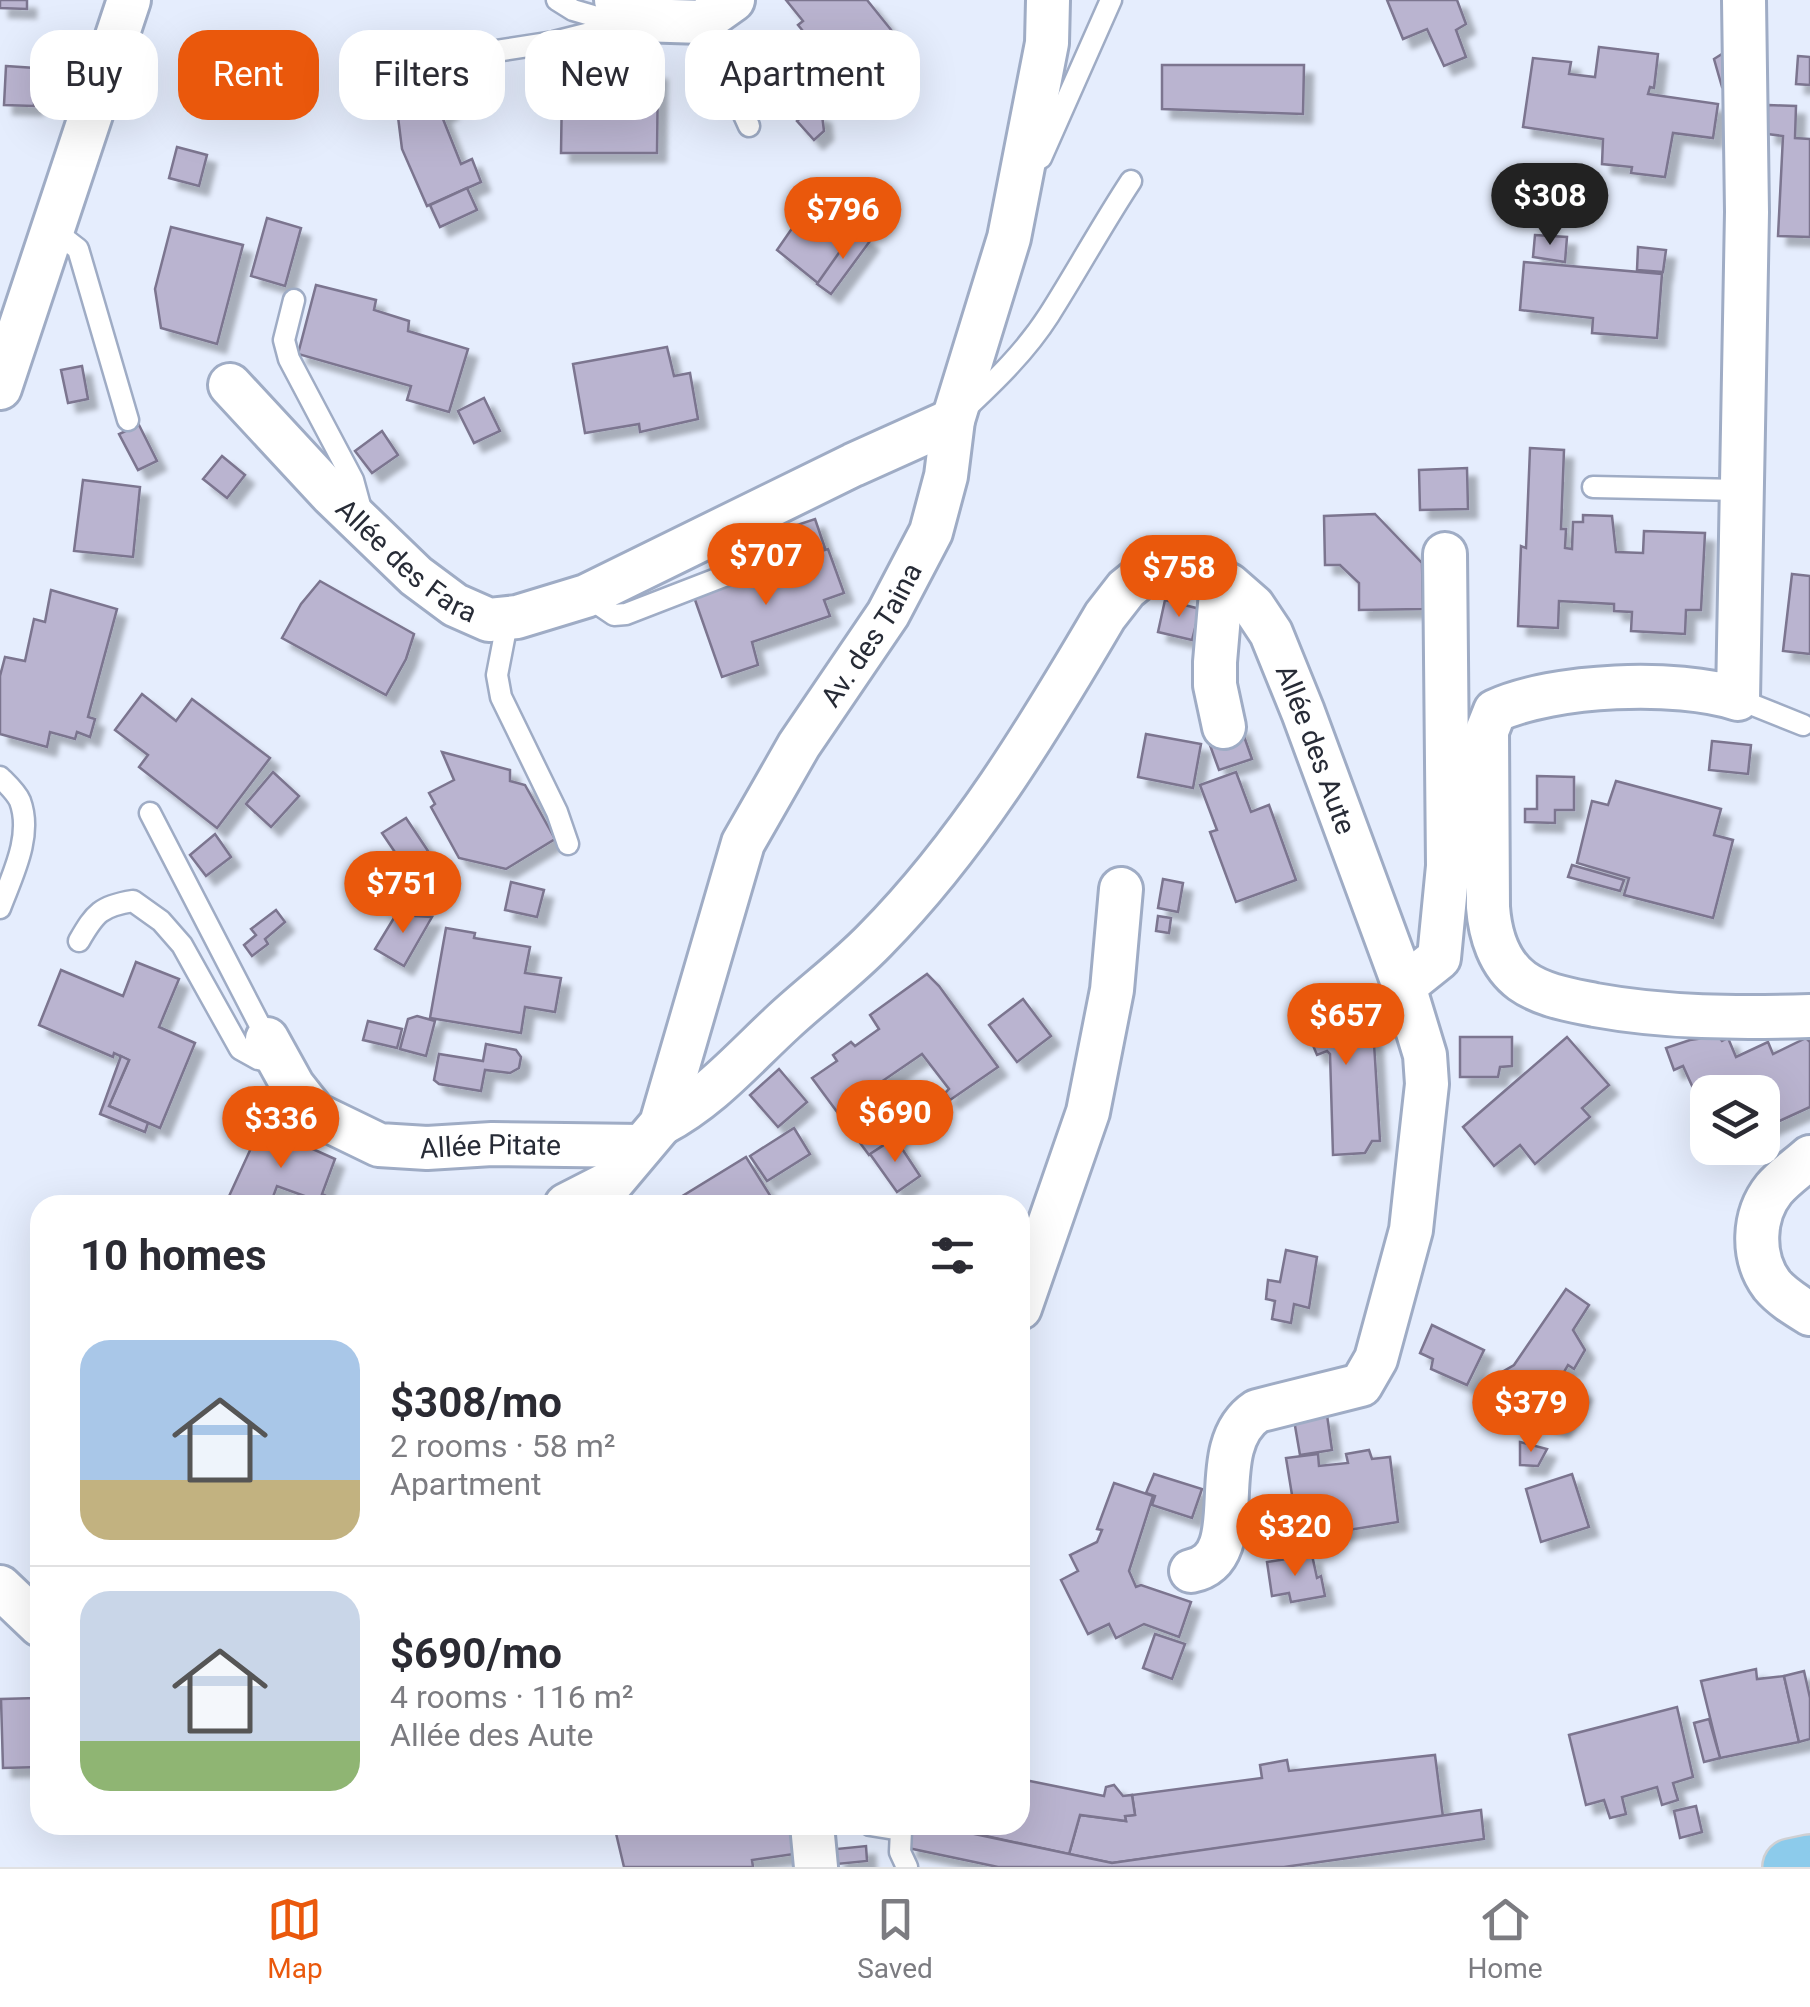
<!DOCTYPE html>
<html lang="en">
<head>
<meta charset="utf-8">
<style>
	body { margin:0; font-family:Roboto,sans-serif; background:#f2f2f3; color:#2b2b33; height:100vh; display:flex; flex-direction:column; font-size:38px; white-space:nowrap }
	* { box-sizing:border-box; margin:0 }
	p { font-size:32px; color:#7c7c81 }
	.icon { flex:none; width:55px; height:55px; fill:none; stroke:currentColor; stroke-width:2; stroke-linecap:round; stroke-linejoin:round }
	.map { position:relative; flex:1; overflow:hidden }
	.panel { position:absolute; left:30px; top:1195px; width:1000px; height:640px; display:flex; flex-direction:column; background:#fff; border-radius:30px; box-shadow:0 10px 40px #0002 }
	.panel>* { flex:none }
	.banner { position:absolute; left:30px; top:30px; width:1000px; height:90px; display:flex; gap:20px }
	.tools { position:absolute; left:1690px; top:1075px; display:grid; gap:20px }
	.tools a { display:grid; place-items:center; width:90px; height:90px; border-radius:20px; background:#fff; box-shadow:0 10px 40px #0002; font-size:50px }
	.price { position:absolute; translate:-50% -85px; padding:0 22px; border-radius:35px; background:#ea580c; color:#fff; font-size:32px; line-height:65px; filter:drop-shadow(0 2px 5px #0008) }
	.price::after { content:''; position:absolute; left:50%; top:60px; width:30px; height:22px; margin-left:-15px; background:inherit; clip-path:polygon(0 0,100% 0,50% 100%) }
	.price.current { background:#222; color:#fff }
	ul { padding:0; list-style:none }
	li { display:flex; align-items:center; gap:30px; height:250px; padding:0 50px }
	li+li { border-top:2px solid #e1e1e2 }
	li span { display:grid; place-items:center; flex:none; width:280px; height:200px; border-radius:30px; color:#555 }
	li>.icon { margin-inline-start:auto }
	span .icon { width:120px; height:120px; fill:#fffc; stroke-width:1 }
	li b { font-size:42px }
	h2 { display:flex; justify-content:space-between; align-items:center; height:120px; padding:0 50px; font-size:42px }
	.pill { padding:0 35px; border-radius:30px; background:#fff; box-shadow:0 10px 40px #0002; font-size:35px; line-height:90px }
	.pill.current { background:#ea580c; color:#fff }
	.dock { display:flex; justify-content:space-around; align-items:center; height:140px; border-top:2px solid #e1e1e2; background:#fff; font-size:28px; color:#7c7c81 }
	.dock a { display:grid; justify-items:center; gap:5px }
	.dock .current { color:#ea580c }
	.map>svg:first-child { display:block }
</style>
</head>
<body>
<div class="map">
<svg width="1810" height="1867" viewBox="0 0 1810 1867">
	<defs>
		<filter id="shadow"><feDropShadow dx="9" dy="9" stdDeviation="2.5" flood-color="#0004"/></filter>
	</defs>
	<rect width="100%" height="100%" fill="#e5edfd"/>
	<g fill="#bab4d0" stroke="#7b758f" stroke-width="2.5" filter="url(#shadow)">
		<polygon points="0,0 27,0 27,9 0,8"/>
		<polygon points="786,0 867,0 892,31 825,84 800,52 812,42 798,25 803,21"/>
		<polygon points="1387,0 1457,0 1466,24 1456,30 1466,57 1444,66 1427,29 1403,39"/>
		<polygon points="1599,47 1658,54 1654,88 1650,87 1648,94 1718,104 1713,138 1673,133 1665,177 1631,173 1632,167 1602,164 1603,139 1523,127 1533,58 1571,62 1569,74 1595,77"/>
		<polygon points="1722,54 1731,84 1722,87 1714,59"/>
		<polygon points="1798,56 1810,57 1810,85 1796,84"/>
		<polygon points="1162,65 1304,65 1303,114 1162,109"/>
		<polygon points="6,66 35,68 34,106 4,105"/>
		<polygon points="609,71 658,71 657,153 561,153 562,87 609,86"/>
		<polygon points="445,79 449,110 441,114 461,164 472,159 481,182 427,206 402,149 394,85"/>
		<polygon points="1768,105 1796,106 1795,138 1810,139 1810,237 1778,236 1783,136 1767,134"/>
		<polygon points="809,110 822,115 824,131 814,140 797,121"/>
		<polygon points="177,147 207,155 199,186 169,178"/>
		<polygon points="828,180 860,201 844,224 813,202"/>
		<polygon points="467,188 477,210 440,227 430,205"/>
		<polygon points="811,201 855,233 819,284 777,250"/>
		<polygon points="267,218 301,228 285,286 251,276"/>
		<polygon points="171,227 243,245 217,344 161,328 155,289"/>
		<polygon points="855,230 870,241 831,294 817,284"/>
		<polygon points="1535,235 1567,237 1565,262 1533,257"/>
		<polygon points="1638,247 1666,250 1663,272 1637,270"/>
		<polygon points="1524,262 1662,274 1657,338 1592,333 1593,318 1520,310"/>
		<polygon points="316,285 376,300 374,310 409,321 408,331 468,349 449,412 407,400 411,386 298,354"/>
		<polygon points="667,347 674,376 690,373 698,419 640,432 639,424 585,433 573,364"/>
		<polygon points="82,366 88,399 68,403 61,370"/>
		<polygon points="484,398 500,431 474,443 458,411"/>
		<polygon points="139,425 157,461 138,470 119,434"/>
		<polygon points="382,431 398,455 372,473 355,451"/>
		<polygon points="1530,448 1564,450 1561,529 1566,529 1565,548 1572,549 1573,522 1583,522 1583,515 1612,516 1616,552 1643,553 1644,531 1705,533 1701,610 1686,610 1685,634 1631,631 1632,612 1614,611 1614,604 1559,601 1558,628 1518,626 1521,546 1526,548"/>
		<polygon points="222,456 245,475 227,498 203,479"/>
		<polygon points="1467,468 1468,509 1420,510 1419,470"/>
		<polygon points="83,480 140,487 133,557 74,551"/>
		<polygon points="1375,514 1422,563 1423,609 1359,610 1359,583 1340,565 1325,565 1324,516"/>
		<polygon points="815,519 825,548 801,556 791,527"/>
		<polygon points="828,549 844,593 824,600 830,616 752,642 758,665 722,677 694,597 809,558 808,555"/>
		<polygon points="1792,574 1810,576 1810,654 1783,651"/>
		<polygon points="320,581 414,634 406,659 386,695 282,638 301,604"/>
		<polygon points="51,590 117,609 88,717 95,719 90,737 77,732 75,739 50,732 47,747 0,734 0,676 5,657 25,661 34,619 45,622"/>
		<polygon points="1165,600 1200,609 1192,640 1158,632"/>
		<polygon points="142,694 176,721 192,699 270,758 217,828 139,767 148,755 115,730"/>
		<polygon points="1240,725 1252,759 1219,770 1207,737"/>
		<polygon points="1146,734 1201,744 1193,788 1138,777"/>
		<polygon points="1712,741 1751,745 1748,774 1709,770"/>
		<polygon points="442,752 510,770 510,781 525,785 555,839 506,869 459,858 431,807 435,804 429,793 454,780"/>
		<polygon points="273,772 299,796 271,827 246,804"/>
		<polygon points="1236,772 1251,812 1269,805 1296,880 1236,902 1210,832 1217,830 1200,785"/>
		<polygon points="1537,776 1574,777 1574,810 1555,810 1555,823 1525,822 1525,809 1537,809"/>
		<polygon points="1616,781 1721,809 1714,835 1733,840 1713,918 1624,895 1629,878 1577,863 1592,801 1608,805"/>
		<polygon points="406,818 428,851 405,867 382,833"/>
		<polygon points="215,834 231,857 206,876 190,855"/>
		<polygon points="1572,865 1624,880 1620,891 1568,877"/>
		<polygon points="1163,879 1183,883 1178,912 1158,908"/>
		<polygon points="511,882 544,890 537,917 505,910"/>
		<polygon points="400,908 415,916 432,917 404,966 375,949"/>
		<polygon points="276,910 285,922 265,939 268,944 252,956 244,945 256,935 251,929"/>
		<polygon points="1158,916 1171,918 1169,933 1156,931"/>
		<polygon points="446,928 475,933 474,938 530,947 525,973 561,978 555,1012 525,1007 521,1033 430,1018"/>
		<polygon points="136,962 179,979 159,1027 195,1043 160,1128 109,1106 129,1060 114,1053 113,1057 39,1025 61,970 123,996"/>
		<polygon points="927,974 939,986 998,1067 950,1100 945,1093 949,1089 922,1054 881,1082 910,1127 869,1155 812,1078 837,1061 833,1055 851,1042 855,1046 879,1029 870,1015"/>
		<polygon points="1349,986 1374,1043 1380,1141 1372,1141 1365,1153 1333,1155 1330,1054 1327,1051 1317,1055 1296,1005 1313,998 1318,1000"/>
		<polygon points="1023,999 1051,1036 1017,1062 989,1025"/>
		<polygon points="417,1016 435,1021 426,1056 400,1049 408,1019"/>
		<polygon points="368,1021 402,1029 397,1048 363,1040"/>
		<polygon points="1718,1036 1722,1041 1728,1038 1736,1057 1768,1042 1773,1054 1806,1038 1810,1042 1810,1107 1762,1129 1762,1092 1708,1092 1708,1121 1683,1066 1674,1070 1666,1048 1690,1040"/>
		<polygon points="1460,1037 1512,1037 1512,1066 1500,1067 1498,1077 1460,1077"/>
		<polygon points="1567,1037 1609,1085 1582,1108 1590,1117 1535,1164 1520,1145 1494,1166 1463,1127"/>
		<polygon points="486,1044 516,1050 521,1057 519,1068 510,1073 485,1070 481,1091 439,1084 434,1080 439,1054 483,1061"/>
		<polygon points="121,1056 129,1060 109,1106 148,1123 145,1132 100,1114"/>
		<polygon points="779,1069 807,1102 778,1127 750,1095"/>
		<polygon points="257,1124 335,1159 322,1194 345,1205 310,1205 313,1199 277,1186 270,1205 225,1205 252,1146 247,1128"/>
		<polygon points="794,1128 810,1154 767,1181 750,1156"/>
		<polygon points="895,1138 920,1176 897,1192 870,1154"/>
		<polygon points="746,1157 776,1205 679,1205 676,1200"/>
		<polygon points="1286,1250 1317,1257 1309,1308 1294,1304 1291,1323 1272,1319 1275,1301 1266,1299 1268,1280 1280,1282"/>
		<polygon points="1566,1289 1589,1305 1573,1330 1585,1350 1574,1369 1568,1365 1561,1377 1583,1391 1560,1429 1488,1395 1497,1375 1514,1365"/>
		<polygon points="1432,1325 1484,1350 1467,1385 1431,1369 1433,1359 1420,1353"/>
		<polygon points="1496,1397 1506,1402 1501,1414 1490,1408"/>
		<polygon points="1327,1415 1332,1450 1300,1455 1294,1420"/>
		<polygon points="1520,1442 1547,1449 1538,1466 1520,1465"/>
		<polygon points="1369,1450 1372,1459 1390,1457 1398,1522 1299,1538 1286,1458 1318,1454 1319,1466 1348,1463 1346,1454"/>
		<polygon points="1154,1474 1202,1489 1192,1518 1152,1505 1155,1496 1146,1493"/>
		<polygon points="1572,1474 1589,1527 1541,1542 1526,1489"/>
		<polygon points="1114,1483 1153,1496 1129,1571 1136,1587 1141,1585 1191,1602 1179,1637 1144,1624 1116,1638 1109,1624 1088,1634 1061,1580 1078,1571 1070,1555 1097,1542 1102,1530 1097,1529"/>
		<polygon points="1312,1555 1317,1578 1321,1576 1325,1596 1291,1602 1289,1593 1272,1596 1267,1562"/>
		<polygon points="1155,1634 1185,1644 1172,1679 1143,1668"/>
		<polygon points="1756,1669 1757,1679 1784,1676 1799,1742 1720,1758 1701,1681"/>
		<polygon points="1804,1671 1810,1698 1810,1739 1799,1742 1784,1676"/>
		<polygon points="37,1698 37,1711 40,1711 40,1767 3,1768 1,1699"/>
		<polygon points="1677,1707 1693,1777 1673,1783 1678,1800 1662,1805 1657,1787 1622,1797 1626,1814 1610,1818 1604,1800 1586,1805 1569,1735"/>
		<polygon points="1709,1719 1720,1758 1704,1762 1694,1723"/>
		<polygon points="1435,1755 1443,1817 1112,1863 1069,1854 1080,1815 1126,1821 1125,1816 1135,1815 1132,1795 1262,1778 1260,1765 1287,1760 1289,1771"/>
		<polygon points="1020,1779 1104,1796 1106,1787 1114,1785 1123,1796 1132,1795 1135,1815 1125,1816 1126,1821 1080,1815 1069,1854 949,1828 950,1825 1020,1825"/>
		<polygon points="1696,1806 1702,1832 1680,1838 1674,1811"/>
		<polygon points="1481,1810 1484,1839 1284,1867 998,1867 908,1848 913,1825 932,1825 1112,1863"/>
		<polygon points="614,1825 789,1825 794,1854 752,1860 753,1867 624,1867"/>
		<polygon points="866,1846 867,1861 837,1864 836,1849"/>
	</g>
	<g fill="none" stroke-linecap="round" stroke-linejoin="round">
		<g stroke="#9facc5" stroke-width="25">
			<g id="lane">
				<polyline points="557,0 573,10 614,22"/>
				<polyline points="702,22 749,126"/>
				<polyline points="483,53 554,42 594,32 614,22 620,11"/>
				<polyline points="1041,158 1111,0"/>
				<polyline points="51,228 78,249 128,420"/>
				<polyline points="294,300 284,340 289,359 353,480 362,513"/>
				<path d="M965,409C996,380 1026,351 1049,315C1077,271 1102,225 1131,181"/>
				<polyline points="1593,487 1740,490"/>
				<polyline points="586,596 614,615 626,614 776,556"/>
				<polyline points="508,618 497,675 501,697 557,812 568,844"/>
				<polyline points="1738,699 1803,725"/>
				<path d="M0,777C7,784 16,792 20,801C33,836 12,876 0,908"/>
				<polyline points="150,813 267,1039"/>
				<path d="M79,941C95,913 101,906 133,901L161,921L182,945L240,1049L258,1059L278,1063"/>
				<polyline points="870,1825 901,1830 900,1852 907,1867"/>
			</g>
		</g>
		<g stroke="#9facc5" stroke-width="48">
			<g id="street">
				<polyline points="616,0 620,11 640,20 702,22 733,0"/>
				<path d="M1744,0L1747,212L1738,699C1677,679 1554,684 1495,711L1487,731L1488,907C1490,934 1499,964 1522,981C1543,996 1571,1000 1595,1005C1666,1018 1738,1018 1810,1016"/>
				<path id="s1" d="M230,385L332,495L416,576L455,605L489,620L517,617L586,596L853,465L953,420"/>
				<polyline points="0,388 129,0"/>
				<polyline points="1222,581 1215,662 1215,685 1224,727"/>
				<polyline points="1404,986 1439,958 1448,866 1445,554"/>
				<path id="s2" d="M267,1039L293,1086L315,1114L379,1145L427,1148L492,1144L642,1146"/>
				<path id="s3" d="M661,1124C710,1098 743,1059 783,1022C813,994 846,970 875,940C968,846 1038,730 1105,616L1126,589L1147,572L1166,567H1185L1208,574L1229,585L1253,606L1271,633L1303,712L1404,986L1425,1055L1427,1084L1420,1147L1411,1230L1376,1359L1361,1385L1257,1411C1200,1449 1255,1558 1191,1571"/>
				<path d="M1810,1157C1799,1167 1784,1177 1774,1189C1753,1215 1751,1257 1772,1285C1782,1297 1797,1306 1810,1314"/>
				<path id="s4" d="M566,1205L613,1181L661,1124L743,843L799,745L888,614L931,532L946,476L953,420L1009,238L1047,43L1048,0"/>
				<polyline points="1020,1308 1088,1112 1112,990 1121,889"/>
				<polyline points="0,1587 40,1625"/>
				<polyline points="812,1825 816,1867"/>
			</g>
		</g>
		<g stroke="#cfd0d3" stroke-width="60">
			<polyline id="primary" points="1791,1867 1810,1863"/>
		</g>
		<use href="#lane" stroke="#fff" stroke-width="20"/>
		<use href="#street" stroke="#fff" stroke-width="42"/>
		<use href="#primary" stroke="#8ccbeb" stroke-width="55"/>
	</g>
	<g text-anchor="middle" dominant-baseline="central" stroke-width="9" stroke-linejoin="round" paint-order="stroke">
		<g font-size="28" fill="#272b36" stroke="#fff">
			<text stroke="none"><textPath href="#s1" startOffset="250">Allée des Fara</textPath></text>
			<text stroke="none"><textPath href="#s4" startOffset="665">Av. des Taina</textPath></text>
			<text stroke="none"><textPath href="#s3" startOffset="1018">Allée des Aute</textPath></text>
			<text stroke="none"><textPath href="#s2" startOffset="272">Allée Pitate</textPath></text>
		</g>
	</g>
</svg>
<div class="tools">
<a><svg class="icon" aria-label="layers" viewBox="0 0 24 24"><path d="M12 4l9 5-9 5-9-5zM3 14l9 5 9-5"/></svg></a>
</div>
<b class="price current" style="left:1550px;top:248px">$308</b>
<b class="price" style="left:843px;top:262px">$796</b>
<b class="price" style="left:766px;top:608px">$707</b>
<b class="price" style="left:1179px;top:620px">$758</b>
<b class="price" style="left:403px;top:936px">$751</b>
<b class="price" style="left:1346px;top:1068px">$657</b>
<b class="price" style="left:895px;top:1165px">$690</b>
<b class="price" style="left:281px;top:1171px">$336</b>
<b class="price" style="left:1531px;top:1455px">$379</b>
<b class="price" style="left:1295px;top:1579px">$320</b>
<div class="banner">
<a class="pill">Buy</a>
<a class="pill current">Rent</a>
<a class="pill">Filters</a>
<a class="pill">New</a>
<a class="pill">Apartment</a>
</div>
<section class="panel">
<h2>10 homes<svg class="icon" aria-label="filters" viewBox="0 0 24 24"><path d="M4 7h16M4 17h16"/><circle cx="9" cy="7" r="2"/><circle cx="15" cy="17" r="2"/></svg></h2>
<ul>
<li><span style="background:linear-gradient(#a9c7e8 70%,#c2b280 0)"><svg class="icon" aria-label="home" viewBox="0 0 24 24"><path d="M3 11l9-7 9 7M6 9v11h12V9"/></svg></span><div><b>$308/mo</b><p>2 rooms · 58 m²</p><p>Apartment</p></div></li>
<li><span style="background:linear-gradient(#c9d6e8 75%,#8fb573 0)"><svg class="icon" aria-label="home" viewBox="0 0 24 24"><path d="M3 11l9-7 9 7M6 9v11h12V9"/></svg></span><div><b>$690/mo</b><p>4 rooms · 116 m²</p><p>Allée des Aute</p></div></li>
</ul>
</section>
</div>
<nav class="dock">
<a class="current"><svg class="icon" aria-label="map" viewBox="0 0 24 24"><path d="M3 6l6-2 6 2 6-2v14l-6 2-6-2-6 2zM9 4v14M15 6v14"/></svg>Map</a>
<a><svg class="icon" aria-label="saved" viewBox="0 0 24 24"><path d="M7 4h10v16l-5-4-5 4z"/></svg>Saved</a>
<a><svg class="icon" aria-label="home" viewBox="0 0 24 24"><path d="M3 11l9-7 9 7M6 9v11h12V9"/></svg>Home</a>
</nav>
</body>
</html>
